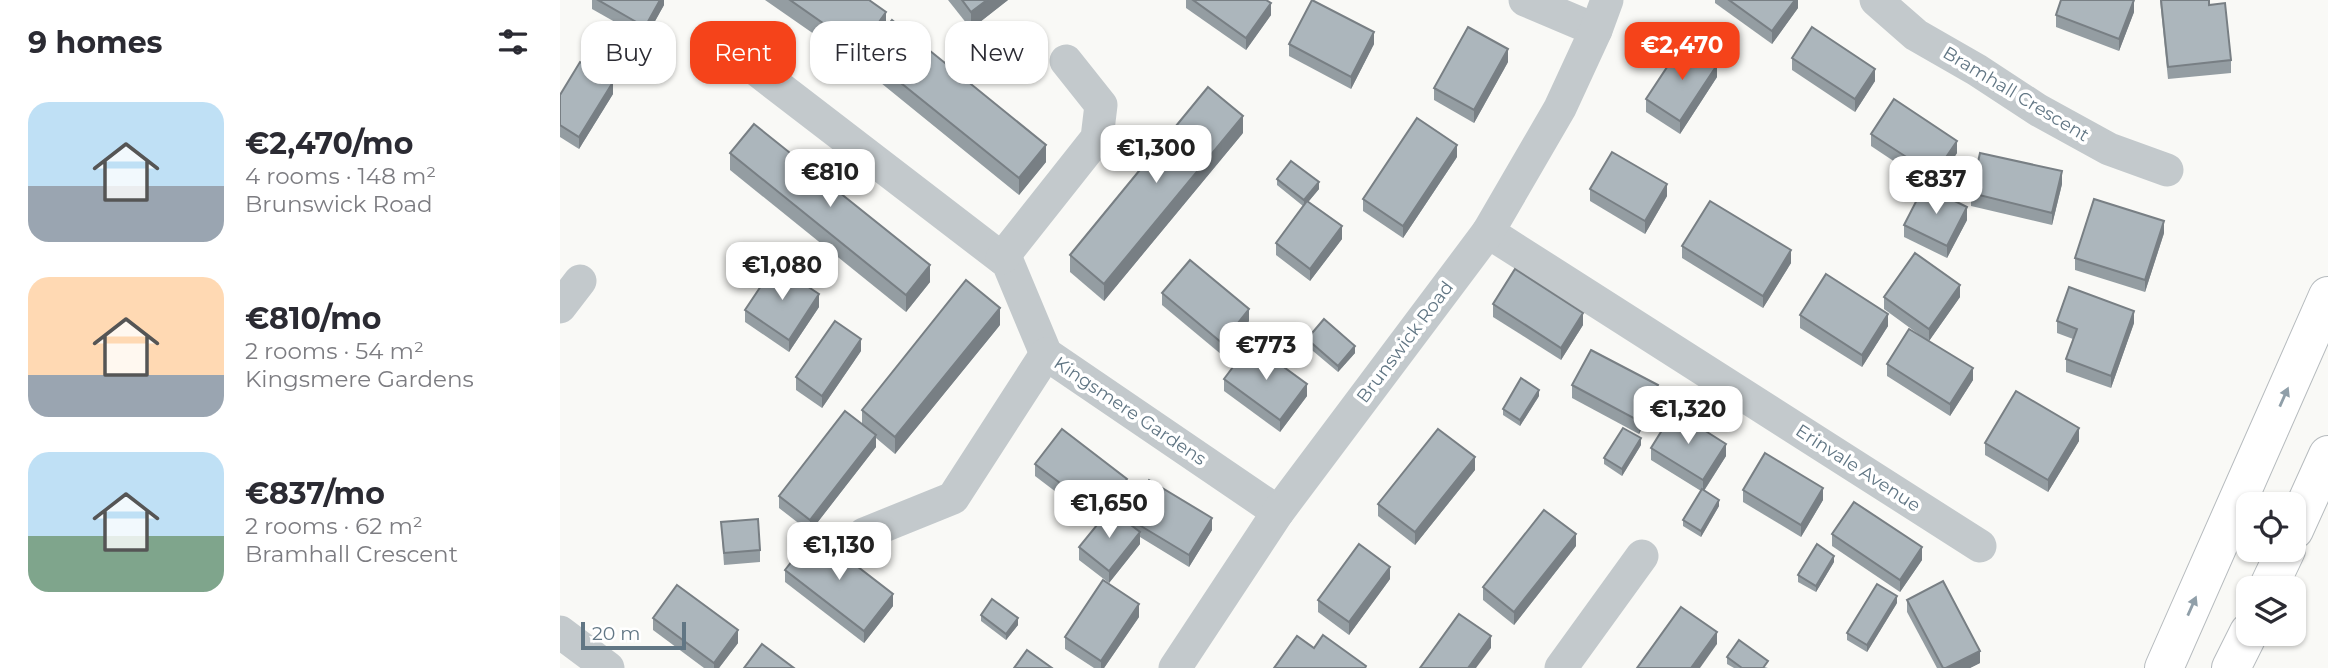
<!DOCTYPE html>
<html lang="en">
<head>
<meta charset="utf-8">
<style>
	body { margin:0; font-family:Montserrat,sans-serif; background:#f2f2f3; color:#2b2b33; height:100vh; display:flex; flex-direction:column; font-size:26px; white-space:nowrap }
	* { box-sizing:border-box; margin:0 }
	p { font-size:23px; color:#7c7c81 }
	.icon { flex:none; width:38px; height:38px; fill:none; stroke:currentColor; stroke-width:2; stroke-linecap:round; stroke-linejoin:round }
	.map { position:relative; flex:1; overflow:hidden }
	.panel { display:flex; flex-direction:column; background:#fff; width:560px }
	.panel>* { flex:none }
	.hud { position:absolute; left:21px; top:21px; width:665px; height:63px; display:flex; gap:14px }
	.controls { position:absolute; left:1676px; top:492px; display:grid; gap:14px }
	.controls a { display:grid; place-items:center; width:70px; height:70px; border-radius:14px; background:#fff; box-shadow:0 2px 5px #0004; font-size:35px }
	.scale { position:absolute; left:21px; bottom:18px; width:105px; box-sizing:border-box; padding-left:7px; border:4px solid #617684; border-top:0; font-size:19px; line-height:24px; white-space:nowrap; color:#617684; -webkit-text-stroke:5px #fff; paint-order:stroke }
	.price { position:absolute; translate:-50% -60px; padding:0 16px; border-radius:14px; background:#fff; color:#222; font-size:23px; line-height:46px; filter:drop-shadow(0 2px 4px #0008) }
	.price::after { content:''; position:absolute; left:50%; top:42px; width:21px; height:16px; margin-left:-10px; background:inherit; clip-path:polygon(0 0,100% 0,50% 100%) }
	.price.active { background:#f5431a; color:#fff }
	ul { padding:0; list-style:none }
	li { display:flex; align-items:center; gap:21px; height:175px; padding:0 28px }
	li span { display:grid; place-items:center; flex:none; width:196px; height:140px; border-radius:21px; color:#555 }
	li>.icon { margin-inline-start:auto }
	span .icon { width:84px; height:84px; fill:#fffc; stroke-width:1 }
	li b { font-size:30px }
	h2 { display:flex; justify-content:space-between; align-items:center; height:84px; padding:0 28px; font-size:30px }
	.pill { padding:0 24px; border-radius:21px; background:#fff; box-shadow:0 2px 5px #0004; font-size:24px; line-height:63px }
	.pill.active { background:#f5431a; color:#fff }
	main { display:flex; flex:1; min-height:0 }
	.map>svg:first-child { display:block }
</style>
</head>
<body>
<main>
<section class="panel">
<h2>9 homes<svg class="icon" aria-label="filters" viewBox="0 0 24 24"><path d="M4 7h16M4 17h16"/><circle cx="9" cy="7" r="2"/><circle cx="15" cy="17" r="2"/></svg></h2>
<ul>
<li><span style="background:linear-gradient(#bfe0f5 60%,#9aa5b1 0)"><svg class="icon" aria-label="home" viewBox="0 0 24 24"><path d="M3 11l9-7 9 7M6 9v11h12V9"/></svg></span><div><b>€2,470/mo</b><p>4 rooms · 148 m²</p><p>Brunswick Road</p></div></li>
<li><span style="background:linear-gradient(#ffd9b3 70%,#9aa5b1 0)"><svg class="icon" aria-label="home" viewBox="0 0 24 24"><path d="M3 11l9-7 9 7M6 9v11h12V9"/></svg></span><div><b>€810/mo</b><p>2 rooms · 54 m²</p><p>Kingsmere Gardens</p></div></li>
<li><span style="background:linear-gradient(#bfe0f5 60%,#7fa58c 0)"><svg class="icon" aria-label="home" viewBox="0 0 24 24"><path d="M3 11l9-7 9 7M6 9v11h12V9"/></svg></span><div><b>€837/mo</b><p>2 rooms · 62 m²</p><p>Bramhall Crescent</p></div></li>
</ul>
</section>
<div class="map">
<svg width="1768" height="668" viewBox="0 0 1768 668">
	<rect width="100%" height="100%" fill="#f9f9f6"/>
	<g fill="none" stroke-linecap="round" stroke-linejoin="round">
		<g stroke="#b6bbbe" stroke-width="40">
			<g id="trunk">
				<polyline points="1734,530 1768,455"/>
				<polyline points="1708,588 1726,550"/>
				<polyline points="1604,668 1768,296"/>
				<polyline points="1671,668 1689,632"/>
			</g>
		</g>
		<g stroke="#c3c9cc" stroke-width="33">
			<polyline points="965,0 1036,30"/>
			<polyline points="1316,0 1356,35 1417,70 1478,110 1549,149 1607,170"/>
			<polyline points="198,71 448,263 486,354 718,512"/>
			<polyline points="928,232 1420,546"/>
			<polyline points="442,258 537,138 541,105 506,61"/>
			<polyline points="0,307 20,281"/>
			<polyline points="304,534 393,498 486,354"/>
			<polyline points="0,632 48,668"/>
			<polyline points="615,668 718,512 928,232 1000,108 1036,30 1047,0"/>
			<polyline points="1001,668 1082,556"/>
		</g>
		<use href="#trunk" stroke="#fff" stroke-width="38"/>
	</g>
	<g fill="#949da2">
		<polygon points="32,0 104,0 104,5 85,39 32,9"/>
		<polygon points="205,0 309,0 326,28 486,162 459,195 305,70 305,59 300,66"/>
		<polygon points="388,0 448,0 411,29"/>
		<polygon points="626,0 706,0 711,15 686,50 626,8"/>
		<polygon points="1155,0 1238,0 1238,8 1212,44 1155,3"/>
		<polygon points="1600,0 1649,0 1649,5 1671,60 1671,73 1608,79"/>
		<polygon points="1574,12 1559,51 1496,27 1496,15"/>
		<polygon points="729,44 814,44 791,89 729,56"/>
		<polygon points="1232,58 1315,81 1295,112 1232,70"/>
		<polygon points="948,62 914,123 874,100 874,88"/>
		<polygon points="1157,77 1120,134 1086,112 1086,99"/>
		<polygon points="53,94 19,149 0,137 0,95"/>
		<polygon points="683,133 544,301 510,272 510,255"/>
		<polygon points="1311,134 1397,153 1374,188 1311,146"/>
		<polygon points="170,153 370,282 346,312 170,170"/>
		<polygon points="897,157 843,238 803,211 803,199"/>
		<polygon points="717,179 759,189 748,202 782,239 750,281 716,255 716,243 743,206 717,185"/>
		<polygon points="1502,184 1492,225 1411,206 1411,193"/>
		<polygon points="1030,189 1107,196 1085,234 1030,201"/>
		<polygon points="1407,220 1387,258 1344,237 1344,225"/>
		<polygon points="1604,233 1585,292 1515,270 1515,258"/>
		<polygon points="1122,246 1231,263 1203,308 1122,258"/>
		<polygon points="602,293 689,321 662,355 602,305"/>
		<polygon points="1324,297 1400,297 1369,341 1413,380 1390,416 1327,376 1327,364 1361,336 1324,309"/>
		<polygon points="933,304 1023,325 1001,360 933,317"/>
		<polygon points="259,307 229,352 185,322 185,310"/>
		<polygon points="1240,315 1328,326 1302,367 1240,328"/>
		<polygon points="1497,321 1574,323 1551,388 1506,372 1506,359 1513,339 1497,333"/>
		<polygon points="440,325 335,454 316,438 316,447 250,532 219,508 219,496 302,424 302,410"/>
		<polygon points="747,339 795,353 778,372 747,346"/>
		<polygon points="301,351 262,408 236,390 236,377"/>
		<polygon points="664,379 747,396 720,432 664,391"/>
		<polygon points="1012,385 1098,397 1079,434 1012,398"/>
		<polygon points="979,396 960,426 943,415 943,409"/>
		<polygon points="1519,441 1488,492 1425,455 1425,443"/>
		<polygon points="1081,445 1062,476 1044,464 1044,458"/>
		<polygon points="1091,448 1166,456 1144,491 1159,506 1141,537 1123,526 1123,520 1141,491 1091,460"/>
		<polygon points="475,464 567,491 553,510 566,521 566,517 652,530 629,567 580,537 580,544 549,583 519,560 519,547 538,524 475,476"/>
		<polygon points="915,470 855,545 818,516 818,504"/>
		<polygon points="1183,490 1263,500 1241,537 1183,502"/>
		<polygon points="161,522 200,550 200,562 164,565"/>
		<polygon points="1272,534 1362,560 1340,592 1272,546"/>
		<polygon points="1016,546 954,625 923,600 923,587"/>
		<polygon points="1274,562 1256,592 1238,582 1238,575"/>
		<polygon points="225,570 333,606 304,643 225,582"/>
		<polygon points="830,579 789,635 758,612 758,600"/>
		<polygon points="1347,600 1420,663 1410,668 1377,668 1347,612"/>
		<polygon points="1337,603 1307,652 1287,640 1287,633"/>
		<polygon points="421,615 458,625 446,640 421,621"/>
		<polygon points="579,617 544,668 534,668 505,649 505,637"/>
		<polygon points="93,618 178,643 159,668 144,668 93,630"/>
		<polygon points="1167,657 1208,668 1174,668 1167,664"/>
	</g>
	<g fill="#787f84">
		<polygon points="100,0 104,0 104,5 85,39 85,27"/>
		<polygon points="427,0 448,0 411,29 411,12"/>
		<polygon points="1235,0 1238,0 1238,8 1212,44 1212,31"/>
		<polygon points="1574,0 1574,12 1559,51 1559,39"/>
		<polygon points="711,3 711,15 686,50 686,38"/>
		<polygon points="326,12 326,29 305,54 305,59 300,66 300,49"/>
		<polygon points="814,32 814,44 791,89 791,77"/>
		<polygon points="948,49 948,62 914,123 914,110"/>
		<polygon points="1157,65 1157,77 1120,134 1120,121"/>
		<polygon points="1315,69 1315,81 1295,112 1295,99"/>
		<polygon points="53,82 53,94 19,149 19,137"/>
		<polygon points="683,116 683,133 544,301 544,284"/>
		<polygon points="1397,141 1397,153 1374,188 1374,175"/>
		<polygon points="486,145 486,162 459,195 459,178"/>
		<polygon points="897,145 897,157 843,238 843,226"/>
		<polygon points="1502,171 1502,184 1492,225 1492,213"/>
		<polygon points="759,182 759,189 744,207 744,200"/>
		<polygon points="1107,184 1107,196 1085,234 1085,221"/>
		<polygon points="1407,207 1407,220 1387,258 1387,246"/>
		<polygon points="1604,221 1604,233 1585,292 1585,280"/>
		<polygon points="782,226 782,239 750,281 750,269"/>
		<polygon points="1231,250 1231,263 1203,308 1203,296"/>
		<polygon points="370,265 370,282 346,312 346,295"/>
		<polygon points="1400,285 1400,297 1369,341 1369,329"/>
		<polygon points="259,294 259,307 229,352 229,340"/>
		<polygon points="440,308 440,325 335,454 335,437"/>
		<polygon points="689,309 689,321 662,355 662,343"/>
		<polygon points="1574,311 1574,323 1551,388 1551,376"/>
		<polygon points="1023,313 1023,325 1001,360 1001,348"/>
		<polygon points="1328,314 1328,326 1302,367 1302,355"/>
		<polygon points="301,339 301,351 262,408 262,396"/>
		<polygon points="795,346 795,353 778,372 778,366"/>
		<polygon points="1413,368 1413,380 1390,416 1390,404"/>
		<polygon points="747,384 747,396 720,432 720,420"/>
		<polygon points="1098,385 1098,397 1079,434 1079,421"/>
		<polygon points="979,390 979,396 960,426 960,420"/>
		<polygon points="1519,428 1519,441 1488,492 1488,480"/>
		<polygon points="316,435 316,447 250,532 250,520"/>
		<polygon points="1081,438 1081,445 1062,476 1062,469"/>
		<polygon points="1166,444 1166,456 1143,492 1143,480"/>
		<polygon points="915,457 915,470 855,545 855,532"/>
		<polygon points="567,479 567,491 541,526 541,514"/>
		<polygon points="1263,488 1263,500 1241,537 1241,525"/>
		<polygon points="1159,500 1159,506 1141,537 1141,531"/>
		<polygon points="652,518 652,530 629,567 629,555"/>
		<polygon points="580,532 580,544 549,583 549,571"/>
		<polygon points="1016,534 1016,546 954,625 954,612"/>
		<polygon points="1362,547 1362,560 1340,592 1340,580"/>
		<polygon points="1274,556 1274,562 1256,592 1256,586"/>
		<polygon points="830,567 830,579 789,635 789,622"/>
		<polygon points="333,594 333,606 304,643 304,631"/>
		<polygon points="1337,596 1337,603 1307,652 1307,645"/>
		<polygon points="579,604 579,617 544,668 541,668 541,661"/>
		<polygon points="458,618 458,625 446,640 446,634"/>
		<polygon points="178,630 178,643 159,668 154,668 154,663"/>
		<polygon points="1157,632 1157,644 1140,668 1131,668"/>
		<polygon points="931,636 931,648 916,668 908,668"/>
		<polygon points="1420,651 1420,663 1410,668 1386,668"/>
	</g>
	<g fill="#acb6bc" stroke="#787f84" stroke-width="2">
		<polygon points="38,0 100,0 85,27"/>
		<polygon points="230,0 309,0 326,12 300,49"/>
		<polygon points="402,0 427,0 411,12"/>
		<polygon points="633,0 706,0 711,3 686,38"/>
		<polygon points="752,0 814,32 791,77 729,44"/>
		<polygon points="1169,0 1235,0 1212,31"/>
		<polygon points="1501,0 1574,0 1559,39 1496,15"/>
		<polygon points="1601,0 1649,0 1649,5 1665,3 1671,60 1608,67"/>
		<polygon points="332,20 486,145 459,178 305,54"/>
		<polygon points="908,27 948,49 914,110 874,88"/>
		<polygon points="1252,27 1315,69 1295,99 1232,58"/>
		<polygon points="1123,43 1157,65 1120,121 1086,99"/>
		<polygon points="20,62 53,82 19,137 0,125 0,95"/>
		<polygon points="648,87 683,116 544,284 510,255"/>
		<polygon points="1334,99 1397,141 1374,175 1311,134"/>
		<polygon points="857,118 897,145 843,226 803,199"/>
		<polygon points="194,124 370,265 346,295 170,153"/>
		<polygon points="1052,152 1107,184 1085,221 1030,189"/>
		<polygon points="1420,153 1502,171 1492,213 1411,193"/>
		<polygon points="731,161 759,182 744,200 717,179"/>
		<polygon points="1364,186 1407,207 1387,246 1344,225"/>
		<polygon points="1534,199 1604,221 1585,280 1515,258"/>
		<polygon points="747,201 782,226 750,269 716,243"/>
		<polygon points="1150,201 1231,250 1203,296 1122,246"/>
		<polygon points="1355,253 1400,285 1369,329 1324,297"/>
		<polygon points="630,260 689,309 662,343 602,293"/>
		<polygon points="215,265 259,294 229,340 185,310"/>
		<polygon points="955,269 1023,313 1001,348 933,304"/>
		<polygon points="1266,274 1328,314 1302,355 1240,315"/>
		<polygon points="406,280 440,308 335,437 302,410"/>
		<polygon points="1509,287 1574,311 1551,376 1506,359 1517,329 1497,321"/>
		<polygon points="764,319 795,346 778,366 747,339"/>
		<polygon points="275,321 301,339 262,396 236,377"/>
		<polygon points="1349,329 1413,368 1390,404 1327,364"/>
		<polygon points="691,343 747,384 720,420 664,379"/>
		<polygon points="1031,350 1098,385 1079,421 1012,385"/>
		<polygon points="961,378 979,390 960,420 943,409"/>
		<polygon points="1456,391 1519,428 1488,480 1425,443"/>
		<polygon points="285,411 316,435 250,520 219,496"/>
		<polygon points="1114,411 1166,444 1143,480 1091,448"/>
		<polygon points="1063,428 1081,438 1062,469 1044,458"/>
		<polygon points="502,429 567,479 541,514 475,464"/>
		<polygon points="878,429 915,457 855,532 818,504"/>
		<polygon points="1205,453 1263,488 1241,525 1183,490"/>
		<polygon points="589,480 652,518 629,555 566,517"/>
		<polygon points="1142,489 1159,500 1141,531 1123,520"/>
		<polygon points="1294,502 1362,547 1340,580 1272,534"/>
		<polygon points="550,509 580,532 549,571 519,547"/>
		<polygon points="984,510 1016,534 954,612 923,587"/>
		<polygon points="198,519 200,550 164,553 161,522"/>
		<polygon points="254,533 333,594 304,631 225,570"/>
		<polygon points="799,544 830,567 789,622 758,600"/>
		<polygon points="1257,544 1274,556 1256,586 1238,575"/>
		<polygon points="543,580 579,604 541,661 505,637"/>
		<polygon points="1383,581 1420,651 1386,668 1383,668 1347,600"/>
		<polygon points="1317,584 1337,596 1307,645 1287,633"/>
		<polygon points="117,585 178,630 154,663 93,618"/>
		<polygon points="432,599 458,618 446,634 421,615"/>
		<polygon points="1121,607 1157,632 1131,668 1077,668"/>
		<polygon points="899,614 931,636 908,668 860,668"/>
		<polygon points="763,635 806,666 805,668 714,668 737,636 754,648"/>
		<polygon points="1179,640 1208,661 1203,668 1182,668 1167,657"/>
		<polygon points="202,644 234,668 184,668"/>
		<polygon points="467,650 492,668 454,668"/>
	</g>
	<defs><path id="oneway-solid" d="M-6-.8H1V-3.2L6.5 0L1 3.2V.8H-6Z" transform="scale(1.75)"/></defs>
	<g fill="#909fa9">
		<use href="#oneway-solid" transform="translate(1724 397) rotate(-66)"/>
		<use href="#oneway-solid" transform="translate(1632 606) rotate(-66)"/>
	</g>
	<g text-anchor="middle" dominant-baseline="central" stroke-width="7" stroke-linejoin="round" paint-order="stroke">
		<g font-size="18" fill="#617684" stroke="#fff">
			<text transform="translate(1456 94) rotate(31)">Bramhall Crescent</text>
			<text transform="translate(845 342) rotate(-53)">Brunswick Road</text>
			<text transform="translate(570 411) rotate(34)">Kingsmere Gardens</text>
			<text transform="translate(1298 468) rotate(33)">Erinvale Avenue</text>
		</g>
	</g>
</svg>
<div class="controls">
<a><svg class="icon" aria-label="locate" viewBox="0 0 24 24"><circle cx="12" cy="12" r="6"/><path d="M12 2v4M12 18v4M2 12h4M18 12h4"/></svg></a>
<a><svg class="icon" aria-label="layers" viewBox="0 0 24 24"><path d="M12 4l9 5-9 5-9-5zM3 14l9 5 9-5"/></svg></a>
</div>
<div class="scale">20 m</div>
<b class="price active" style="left:1122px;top:82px">€2,470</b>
<b class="price" style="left:596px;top:185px">€1,300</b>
<b class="price" style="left:270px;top:209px">€810</b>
<b class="price" style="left:1376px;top:216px">€837</b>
<b class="price" style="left:222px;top:302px">€1,080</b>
<b class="price" style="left:706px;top:382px">€773</b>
<b class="price" style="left:1128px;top:446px">€1,320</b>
<b class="price" style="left:549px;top:540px">€1,650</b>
<b class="price" style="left:279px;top:582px">€1,130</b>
<div class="hud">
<a class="pill">Buy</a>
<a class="pill active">Rent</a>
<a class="pill">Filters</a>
<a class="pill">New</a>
</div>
</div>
</main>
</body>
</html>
